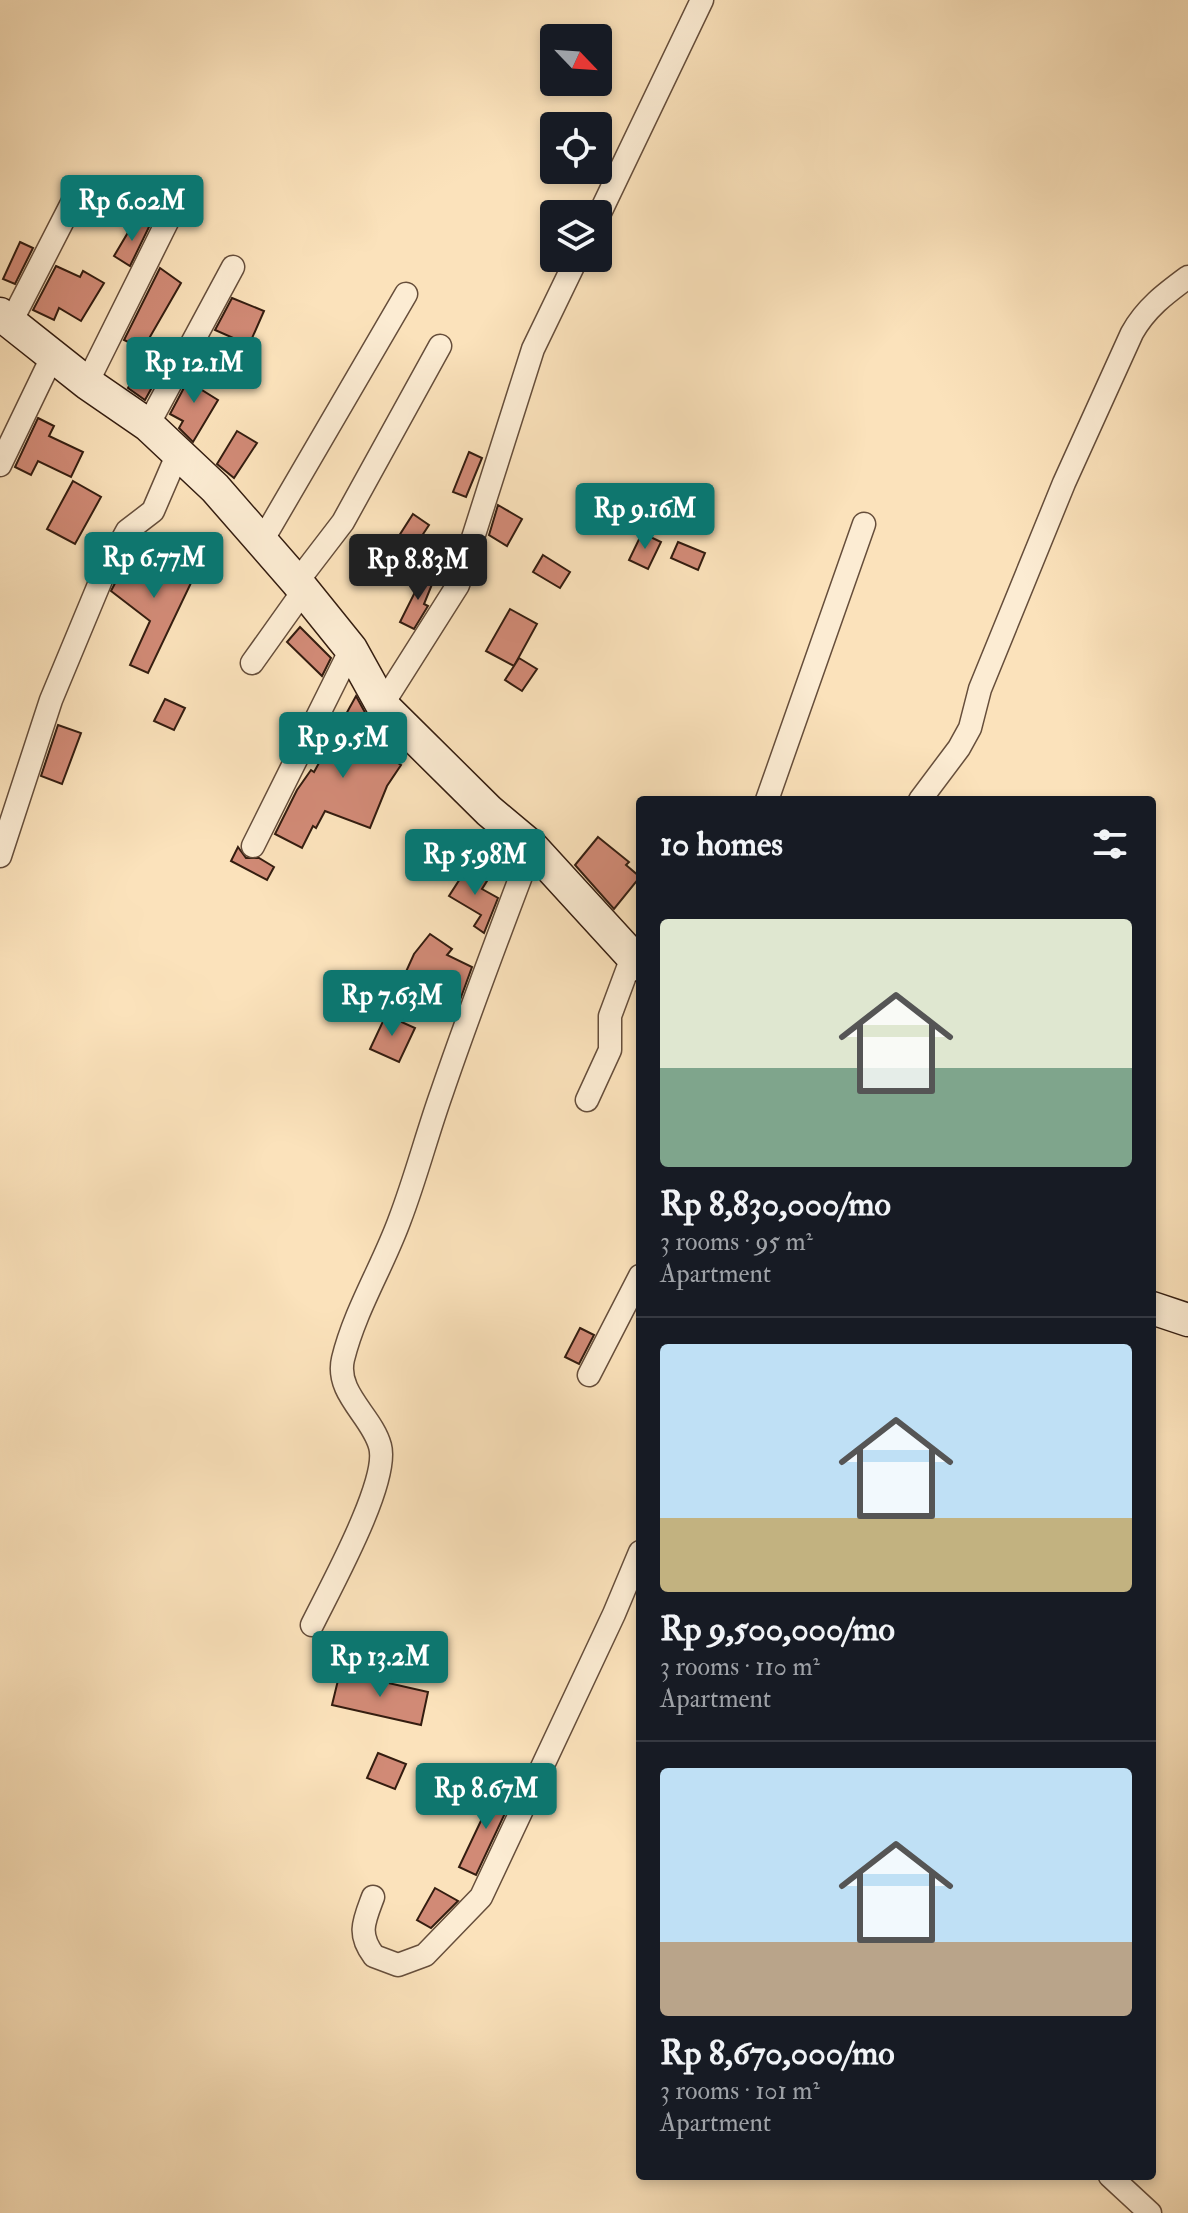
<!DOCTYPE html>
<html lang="en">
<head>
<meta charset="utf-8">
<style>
	body { margin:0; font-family:"IM FELL Double Pica",serif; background:#242831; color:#f1f3f6; height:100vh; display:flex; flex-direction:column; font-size:30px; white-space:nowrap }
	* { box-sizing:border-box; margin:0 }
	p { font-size:26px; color:#9ea1a6 }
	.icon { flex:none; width:44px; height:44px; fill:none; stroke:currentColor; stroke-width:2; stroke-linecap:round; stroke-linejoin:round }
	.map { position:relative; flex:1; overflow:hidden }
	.side { position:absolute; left:636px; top:796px; width:520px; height:1384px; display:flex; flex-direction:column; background:#171b24; border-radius:8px; box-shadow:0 4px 12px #0003 }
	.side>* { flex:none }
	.needle { width:52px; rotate:115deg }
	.fabs { position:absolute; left:540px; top:24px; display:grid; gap:16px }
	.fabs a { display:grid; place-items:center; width:72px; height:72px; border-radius:8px; background:#171b24; box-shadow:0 4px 12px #0003; font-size:40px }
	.price { position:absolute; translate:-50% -68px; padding:0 18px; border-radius:8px; background:#0f766e; color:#fff; font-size:26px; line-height:52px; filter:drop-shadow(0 2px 4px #0008) }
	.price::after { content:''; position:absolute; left:50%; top:48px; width:24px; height:18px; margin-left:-12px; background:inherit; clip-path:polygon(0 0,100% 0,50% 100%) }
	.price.current { background:#222; color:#fff }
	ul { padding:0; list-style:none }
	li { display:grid; align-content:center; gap:16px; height:424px; padding:0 24px }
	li+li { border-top:2px solid #363941 }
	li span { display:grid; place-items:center; height:248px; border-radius:8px; color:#555 }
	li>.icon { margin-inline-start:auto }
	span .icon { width:144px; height:144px; fill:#fffc; stroke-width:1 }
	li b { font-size:34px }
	h2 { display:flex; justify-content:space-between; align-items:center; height:96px; padding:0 24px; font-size:34px }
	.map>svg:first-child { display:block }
</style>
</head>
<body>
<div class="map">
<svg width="1188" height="2213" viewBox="0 0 1188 2213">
	<rect width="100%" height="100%" fill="#fbe2bb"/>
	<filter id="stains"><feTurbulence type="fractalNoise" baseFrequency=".0025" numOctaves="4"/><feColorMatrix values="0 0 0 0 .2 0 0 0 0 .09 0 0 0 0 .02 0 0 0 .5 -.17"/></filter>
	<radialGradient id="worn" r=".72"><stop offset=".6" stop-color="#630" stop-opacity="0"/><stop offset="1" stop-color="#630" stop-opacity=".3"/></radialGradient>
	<g fill="#d18a76" stroke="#341d10" stroke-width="2">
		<polygon points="136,219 149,227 130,266 114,256"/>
		<polygon points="20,242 33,248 15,284 3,279"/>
		<polygon points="56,266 80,277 83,271 104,283 81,321 59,308 54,320 33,310"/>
		<polygon points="160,268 181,283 143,349 124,340"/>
		<polygon points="232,298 264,311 249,345 215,330"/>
		<polygon points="150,350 167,360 145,400 128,388"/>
		<polygon points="195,367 208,375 200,386 202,390 218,400 193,442 179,428 183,421 170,414"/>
		<polygon points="38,418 54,426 49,436 83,452 71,477 38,461 31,475 15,467"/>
		<polygon points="237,431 257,443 234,478 217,464"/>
		<polygon points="469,452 482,458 466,497 453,492"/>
		<polygon points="73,481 101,497 75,544 47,529"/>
		<polygon points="498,505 522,519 507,546 489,535"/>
		<polygon points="413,514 429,525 397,574 381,564"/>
		<polygon points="642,533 661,542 648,569 629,560"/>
		<polygon points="678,542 705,553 698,570 671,558"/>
		<polygon points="157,555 179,571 186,555 201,562 148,673 130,665 150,621 111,591 129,556 147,568"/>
		<polygon points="543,555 570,572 560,588 533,572"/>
		<polygon points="425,572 435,577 424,604 428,606 414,629 400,622"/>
		<polygon points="510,609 537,624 514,666 486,651"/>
		<polygon points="300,627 331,658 322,676 287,642"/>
		<polygon points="519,658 537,669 522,691 505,680"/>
		<polygon points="356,696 368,718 387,737 377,750 401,765 387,786 370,828 325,811 316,828 313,826 302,848 275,834 297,790 311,770 314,772"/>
		<polygon points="165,699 185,708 174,730 154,721"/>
		<polygon points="58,725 81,733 62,784 41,776"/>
		<polygon points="598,837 629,862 626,865 640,877 614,909 575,865"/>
		<polygon points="238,847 246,858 259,858 274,867 267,880 231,861"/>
		<polygon points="467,868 487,881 482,889 498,898 484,933 474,926 481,915 449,896"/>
		<polygon points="430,934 452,949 447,955 472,967 460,1000 430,986 423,1000 399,987 414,954"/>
		<polygon points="386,1015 415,1028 399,1062 370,1049"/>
		<polygon points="580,1328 594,1335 579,1364 565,1357"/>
		<polygon points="340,1672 428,1692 421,1725 332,1705"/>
		<polygon points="378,1753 406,1764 395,1789 367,1778"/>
		<polygon points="497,1787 514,1794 476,1875 459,1867"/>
		<polygon points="435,1888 458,1901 431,1928 417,1920"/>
	</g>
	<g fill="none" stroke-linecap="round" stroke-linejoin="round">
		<g stroke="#664e3b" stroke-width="25">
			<g id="minor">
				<polyline points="598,217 702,0"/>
				<polyline points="11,322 72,203"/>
				<polyline points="87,383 169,218"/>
				<polyline points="148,425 233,267"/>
				<polyline points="0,465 53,355"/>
				<polyline points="262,541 406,294"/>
				<polyline points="297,582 343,522 440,346"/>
				<polyline points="252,663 304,590"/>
				<polyline points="382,705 458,585 533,349 577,258"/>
				<polyline points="767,800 864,524"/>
				<path d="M920,800L959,748L970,728L980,689L1064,483L1132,333C1146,308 1165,294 1188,277"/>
				<polyline points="253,846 351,649"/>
				<polyline points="0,856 51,700 103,575 127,531 153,511 178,453"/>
				<polyline points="587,1100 610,1050 610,1016 632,957"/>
				<polyline points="589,1375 640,1276"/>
				<path d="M312,1625C329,1590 390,1481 380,1446C372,1416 335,1393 343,1359C355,1310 383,1266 400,1219C416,1177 427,1134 442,1092C470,1010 501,929 532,847"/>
				<path d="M373,1897C364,1921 357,1934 374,1956L398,1965L425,1955L481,1897L614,1614L640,1552"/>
				<polyline points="1110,2176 1150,2213"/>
			</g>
		</g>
		<g stroke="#341d10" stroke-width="35">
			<g id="secondary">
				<polyline points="0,314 87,383 148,425 215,488 297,582 351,649 382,705 489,811 532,847 640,965"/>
				<polyline points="1152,1308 1188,1320"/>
			</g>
		</g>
		<use href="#minor" stroke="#fcecd3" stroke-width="22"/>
		<use href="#secondary" stroke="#fcecd3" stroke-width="32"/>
	</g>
	<rect width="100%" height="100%" filter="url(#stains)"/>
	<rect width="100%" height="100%" fill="url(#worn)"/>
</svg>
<div class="fabs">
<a><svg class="needle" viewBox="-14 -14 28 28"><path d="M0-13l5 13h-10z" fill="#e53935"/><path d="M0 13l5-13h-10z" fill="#9ea1a6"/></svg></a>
<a><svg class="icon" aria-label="locate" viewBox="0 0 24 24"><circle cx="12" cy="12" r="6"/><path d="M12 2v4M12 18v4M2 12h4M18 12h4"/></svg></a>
<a><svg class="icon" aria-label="layers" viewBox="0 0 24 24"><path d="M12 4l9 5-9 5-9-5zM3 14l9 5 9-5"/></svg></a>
</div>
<b class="price" style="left:132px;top:243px">Rp 6.02M</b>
<b class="price" style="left:194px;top:405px">Rp 12.1M</b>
<b class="price" style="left:645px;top:551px">Rp 9.16M</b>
<b class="price" style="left:154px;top:600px">Rp 6.77M</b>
<b class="price current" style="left:418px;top:602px">Rp 8.83M</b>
<b class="price" style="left:343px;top:780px">Rp 9.5M</b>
<b class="price" style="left:475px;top:897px">Rp 5.98M</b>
<b class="price" style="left:392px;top:1038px">Rp 7.63M</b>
<b class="price" style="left:380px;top:1699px">Rp 13.2M</b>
<b class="price" style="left:486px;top:1831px">Rp 8.67M</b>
<section class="side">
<h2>10 homes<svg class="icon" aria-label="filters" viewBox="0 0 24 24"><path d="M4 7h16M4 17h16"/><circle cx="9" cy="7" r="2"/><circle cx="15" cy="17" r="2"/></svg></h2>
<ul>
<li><span style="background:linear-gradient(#dfe7d0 60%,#7fa58c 0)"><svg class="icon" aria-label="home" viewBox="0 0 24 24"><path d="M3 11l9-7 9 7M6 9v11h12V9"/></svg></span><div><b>Rp 8,830,000/mo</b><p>3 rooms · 95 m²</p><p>Apartment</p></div></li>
<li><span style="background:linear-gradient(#bfe0f5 70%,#c2b280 0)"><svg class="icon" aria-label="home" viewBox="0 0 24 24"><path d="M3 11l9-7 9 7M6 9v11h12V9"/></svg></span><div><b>Rp 9,500,000/mo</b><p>3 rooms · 110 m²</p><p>Apartment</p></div></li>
<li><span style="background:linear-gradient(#bfe0f5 70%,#b9a48a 0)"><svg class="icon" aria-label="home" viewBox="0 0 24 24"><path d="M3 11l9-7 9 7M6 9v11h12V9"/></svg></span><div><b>Rp 8,670,000/mo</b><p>3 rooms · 101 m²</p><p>Apartment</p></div></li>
</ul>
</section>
</div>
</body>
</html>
